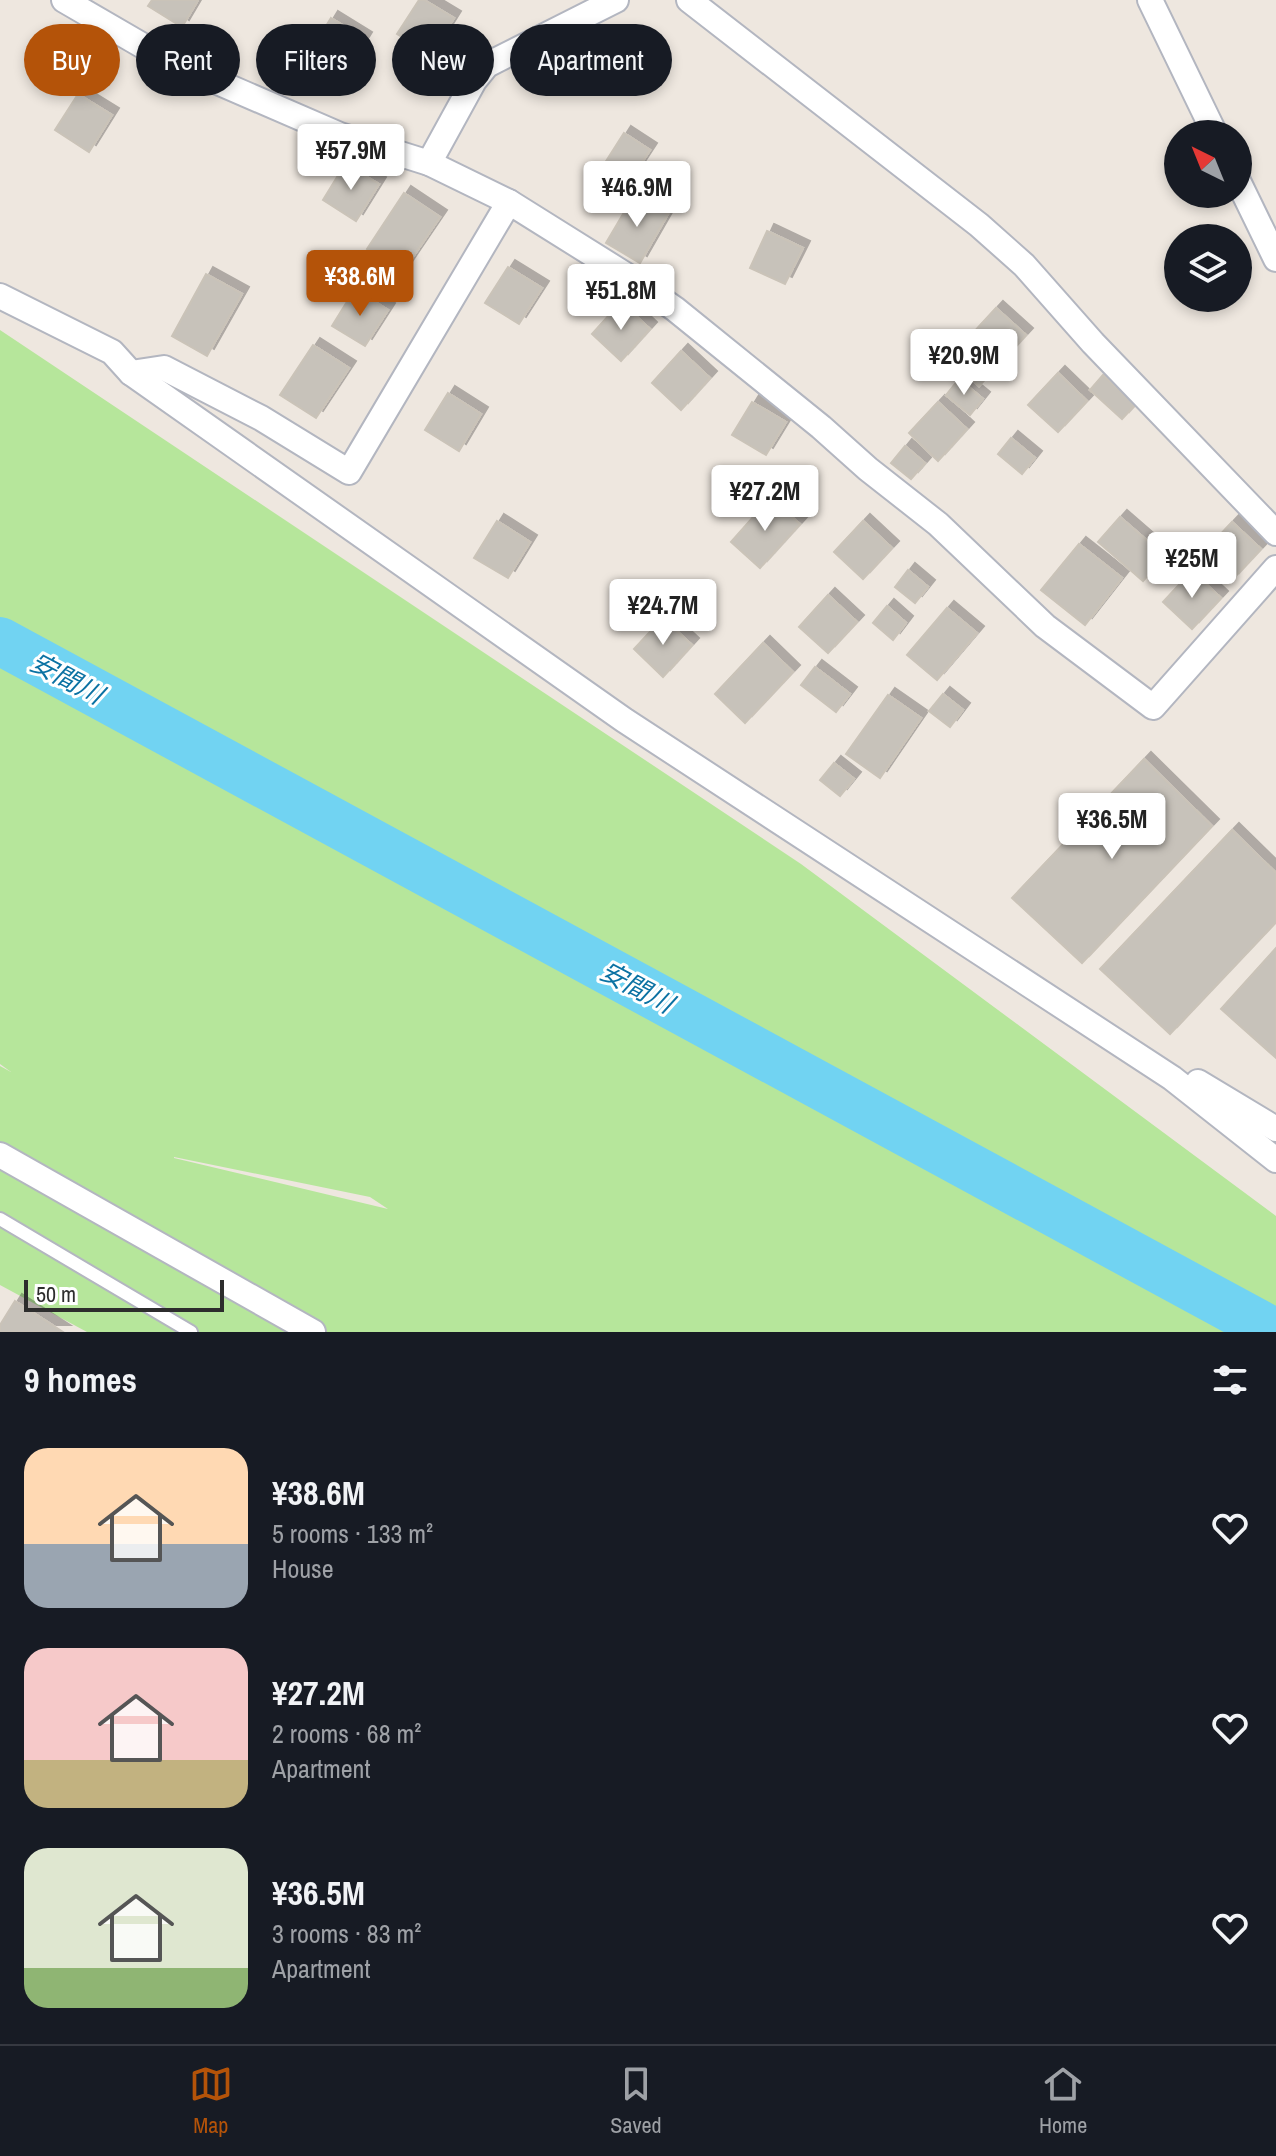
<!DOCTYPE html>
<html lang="en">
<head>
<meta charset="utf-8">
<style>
	body { margin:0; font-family:"Archivo Narrow","Noto Sans JP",sans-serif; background:#20242c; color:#f1f3f6; height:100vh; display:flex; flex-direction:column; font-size:30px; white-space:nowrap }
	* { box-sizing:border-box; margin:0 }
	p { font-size:26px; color:#9ea1a6 }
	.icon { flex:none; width:44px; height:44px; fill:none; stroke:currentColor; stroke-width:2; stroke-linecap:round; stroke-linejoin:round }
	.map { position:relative; height:1332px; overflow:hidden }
	.side { display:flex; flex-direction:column; background:#171b24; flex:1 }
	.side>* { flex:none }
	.top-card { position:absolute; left:24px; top:24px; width:800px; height:72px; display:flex; gap:16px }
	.needle { width:52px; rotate:317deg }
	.fabs { position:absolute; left:1164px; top:120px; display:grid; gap:16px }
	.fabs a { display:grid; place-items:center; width:88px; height:88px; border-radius:50%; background:#171b24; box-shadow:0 4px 12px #0003; font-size:40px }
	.scale { position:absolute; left:24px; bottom:20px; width:200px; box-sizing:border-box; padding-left:8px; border:4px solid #2d2d2d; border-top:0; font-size:22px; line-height:28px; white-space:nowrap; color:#2d2d2d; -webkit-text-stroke:6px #fff; paint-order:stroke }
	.price { position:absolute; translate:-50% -68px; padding:0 18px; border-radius:8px; background:#fff; color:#222; font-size:26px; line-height:52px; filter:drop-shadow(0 2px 4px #0008) }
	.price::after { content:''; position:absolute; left:50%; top:48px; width:24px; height:18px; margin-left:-12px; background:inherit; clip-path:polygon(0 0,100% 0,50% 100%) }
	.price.selected { background:#b45309; color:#fff }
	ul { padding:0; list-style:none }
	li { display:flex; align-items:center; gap:24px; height:200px; padding:0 24px }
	li span { display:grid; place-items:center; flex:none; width:224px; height:160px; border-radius:24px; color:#555 }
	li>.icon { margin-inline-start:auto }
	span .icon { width:96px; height:96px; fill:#fffc; stroke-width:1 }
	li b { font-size:34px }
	h2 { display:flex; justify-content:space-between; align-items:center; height:96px; padding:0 24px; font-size:34px }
	.chip { padding:0 28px; border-radius:36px; background:#171b24; box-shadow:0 4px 12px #0003; font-size:28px; line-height:72px }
	.chip.selected { background:#b45309; color:#fff }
	.tab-bar { display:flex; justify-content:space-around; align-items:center; height:112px; border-top:2px solid #363941; background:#171b24; font-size:22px; color:#9ea1a6 }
	.tab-bar a { display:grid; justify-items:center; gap:4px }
	.tab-bar .selected { color:#b45309 }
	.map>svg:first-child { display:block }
</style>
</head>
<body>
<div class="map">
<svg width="1276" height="1332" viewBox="0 0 1276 1332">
	<defs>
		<filter id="shadow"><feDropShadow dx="7" dy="-7" stdDeviation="0" flood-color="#0004"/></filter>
	</defs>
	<rect width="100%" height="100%" fill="#eee7df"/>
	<path fill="#b6e69b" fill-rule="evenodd" d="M0,330L801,864L1276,1216V1332H87L0,1285V1066L11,1072L0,1064ZM174,1157L370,1197L388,1209L174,1158Z"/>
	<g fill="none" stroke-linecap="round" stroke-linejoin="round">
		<polyline stroke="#71d3f2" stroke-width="48" points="0,641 1274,1332"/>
	</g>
	<g fill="#c7c2ba" stroke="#cac3b8" stroke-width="2" filter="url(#shadow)">
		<polygon points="152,0 198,0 182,27 148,6"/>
		<polygon points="419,0 424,0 454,18 431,55 397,34"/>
		<polygon points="331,18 365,39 342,76 309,54"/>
		<polygon points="78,94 112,115 89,152 55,130"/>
		<polygon points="624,133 650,150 622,193 596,177"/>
		<polygon points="345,164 379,184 356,221 323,200"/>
		<polygon points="404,193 440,217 402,273 367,249"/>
		<polygon points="635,194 668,214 640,263 606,243"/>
		<polygon points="767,231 803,248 785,284 750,268"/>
		<polygon points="508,267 542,288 519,324 485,303"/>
		<polygon points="206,274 242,294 207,356 172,336"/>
		<polygon points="355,289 388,310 365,346 332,326"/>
		<polygon points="621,302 650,329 621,361 592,334"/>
		<polygon points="996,308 1026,335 979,386 949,359"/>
		<polygon points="313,345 349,368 316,418 280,395"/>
		<polygon points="681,351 710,378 681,410 652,383"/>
		<polygon points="1058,373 1087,401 1058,432 1028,405"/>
		<polygon points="1103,375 1135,405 1122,419 1090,390"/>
		<polygon points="959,379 983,399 970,415 946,395"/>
		<polygon points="448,393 481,414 459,451 425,430"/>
		<polygon points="752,402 786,422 766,455 732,435"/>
		<polygon points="938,402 967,429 938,461 909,433"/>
		<polygon points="1011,438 1035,458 1022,474 998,454"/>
		<polygon points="905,446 925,463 911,479 891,463"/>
		<polygon points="770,498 800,524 760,568 731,542"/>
		<polygon points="1120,517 1165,556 1143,581 1098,542"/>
		<polygon points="497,521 530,542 508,578 474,558"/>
		<polygon points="863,521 892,548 863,579 834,552"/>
		<polygon points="1232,522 1261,549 1232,580 1203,553"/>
		<polygon points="1079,544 1122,578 1085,625 1041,590"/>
		<polygon points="908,570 928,587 915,603 895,587"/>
		<polygon points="1192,571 1221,598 1192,629 1163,602"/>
		<polygon points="828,595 857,622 828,653 799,627"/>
		<polygon points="887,606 906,623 893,640 873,623"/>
		<polygon points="947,608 977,633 937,680 907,655"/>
		<polygon points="663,618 692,645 663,677 634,649"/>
		<polygon points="763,643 793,672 745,723 715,694"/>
		<polygon points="815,667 850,694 836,712 801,685"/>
		<polygon points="943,694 963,710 950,727 929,711"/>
		<polygon points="888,695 921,718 880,778 846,754"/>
		<polygon points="1144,759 1212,826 1082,963 1012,898"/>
		<polygon points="834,763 854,779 840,796 820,780"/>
		<polygon points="1232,830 1276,873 1276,922 1170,1034 1100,969"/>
		<polygon points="1276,948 1276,1058 1221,1009"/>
		<polygon points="15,1301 63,1332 0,1332 0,1325"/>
	</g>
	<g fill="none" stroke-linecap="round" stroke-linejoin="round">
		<g stroke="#b3b6c0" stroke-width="16">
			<polyline id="service" points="0,1219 191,1332"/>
		</g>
		<g stroke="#b3b6c0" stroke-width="28">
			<g id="minor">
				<polyline points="64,0 169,61 340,135 429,163 509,202 632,279 675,309 821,427 868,469 938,524 1045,626 1153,707 1276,568"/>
				<polyline points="689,0 979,225 1024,265 1093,343 1276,533"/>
				<polyline points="1150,0 1215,134"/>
				<polyline points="429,163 474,81 487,65 616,0"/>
				<polyline points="1238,181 1276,259"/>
				<polyline points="0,296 112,352 131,373 624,720 1172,1078 1276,1160"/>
				<polyline points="131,373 164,368 261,418 349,472 509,202"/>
				<polyline points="1198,1082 1276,1129"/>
				<polyline points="0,1155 313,1332"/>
			</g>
		</g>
		<use href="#service" stroke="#fff" stroke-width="12"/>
		<use href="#minor" stroke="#fff" stroke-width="24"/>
	</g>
	<g text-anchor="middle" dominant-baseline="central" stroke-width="6" stroke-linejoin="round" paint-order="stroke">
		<g font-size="26" font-style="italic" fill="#0b72a3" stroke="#fff">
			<text transform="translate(67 678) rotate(28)">安間川</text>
			<text transform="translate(637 987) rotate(28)">安間川</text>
		</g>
	</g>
</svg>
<div class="fabs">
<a><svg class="needle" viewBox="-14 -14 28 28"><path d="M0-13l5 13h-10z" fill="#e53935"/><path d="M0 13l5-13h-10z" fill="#9ea1a6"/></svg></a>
<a><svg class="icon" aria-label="layers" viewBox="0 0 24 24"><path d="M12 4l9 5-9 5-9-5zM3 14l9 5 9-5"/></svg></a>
</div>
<div class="scale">50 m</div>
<b class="price" style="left:351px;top:192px">¥57.9M</b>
<b class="price" style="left:637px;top:229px">¥46.9M</b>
<b class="price selected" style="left:360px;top:318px">¥38.6M</b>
<b class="price" style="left:621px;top:332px">¥51.8M</b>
<b class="price" style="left:964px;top:397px">¥20.9M</b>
<b class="price" style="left:765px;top:533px">¥27.2M</b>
<b class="price" style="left:1192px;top:600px">¥25M</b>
<b class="price" style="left:663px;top:647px">¥24.7M</b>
<b class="price" style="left:1112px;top:861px">¥36.5M</b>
<div class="top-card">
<a class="chip selected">Buy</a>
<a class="chip">Rent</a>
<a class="chip">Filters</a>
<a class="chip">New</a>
<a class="chip">Apartment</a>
</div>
</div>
<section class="side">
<h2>9 homes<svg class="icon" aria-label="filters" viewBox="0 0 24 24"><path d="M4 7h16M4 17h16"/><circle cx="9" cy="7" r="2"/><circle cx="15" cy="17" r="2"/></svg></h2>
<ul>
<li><span style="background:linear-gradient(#ffd9b3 60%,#9aa5b1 0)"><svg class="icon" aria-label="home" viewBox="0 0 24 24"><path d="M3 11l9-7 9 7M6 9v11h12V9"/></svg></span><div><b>¥38.6M</b><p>5 rooms · 133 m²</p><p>House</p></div><svg class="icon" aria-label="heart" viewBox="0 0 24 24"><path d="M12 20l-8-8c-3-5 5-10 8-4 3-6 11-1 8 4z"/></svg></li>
<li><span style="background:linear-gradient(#f6c9c9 70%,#c2b280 0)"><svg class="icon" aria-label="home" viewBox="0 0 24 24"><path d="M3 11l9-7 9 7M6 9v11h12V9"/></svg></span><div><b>¥27.2M</b><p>2 rooms · 68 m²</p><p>Apartment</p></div><svg class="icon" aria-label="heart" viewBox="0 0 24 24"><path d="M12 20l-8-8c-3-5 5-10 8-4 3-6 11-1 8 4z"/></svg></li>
<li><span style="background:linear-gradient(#dfe7d0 75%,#8fb573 0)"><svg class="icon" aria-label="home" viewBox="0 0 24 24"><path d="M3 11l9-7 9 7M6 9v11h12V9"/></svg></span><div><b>¥36.5M</b><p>3 rooms · 83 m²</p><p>Apartment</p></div><svg class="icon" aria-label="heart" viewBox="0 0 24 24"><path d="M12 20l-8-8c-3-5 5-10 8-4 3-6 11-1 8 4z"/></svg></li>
</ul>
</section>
<nav class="tab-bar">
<a class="selected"><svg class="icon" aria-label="map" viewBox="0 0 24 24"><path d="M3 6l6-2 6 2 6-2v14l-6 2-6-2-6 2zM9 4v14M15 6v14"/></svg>Map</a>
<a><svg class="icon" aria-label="saved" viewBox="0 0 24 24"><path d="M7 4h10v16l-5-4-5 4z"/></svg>Saved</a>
<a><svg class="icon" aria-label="home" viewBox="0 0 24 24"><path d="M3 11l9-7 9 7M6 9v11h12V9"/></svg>Home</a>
</nav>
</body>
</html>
